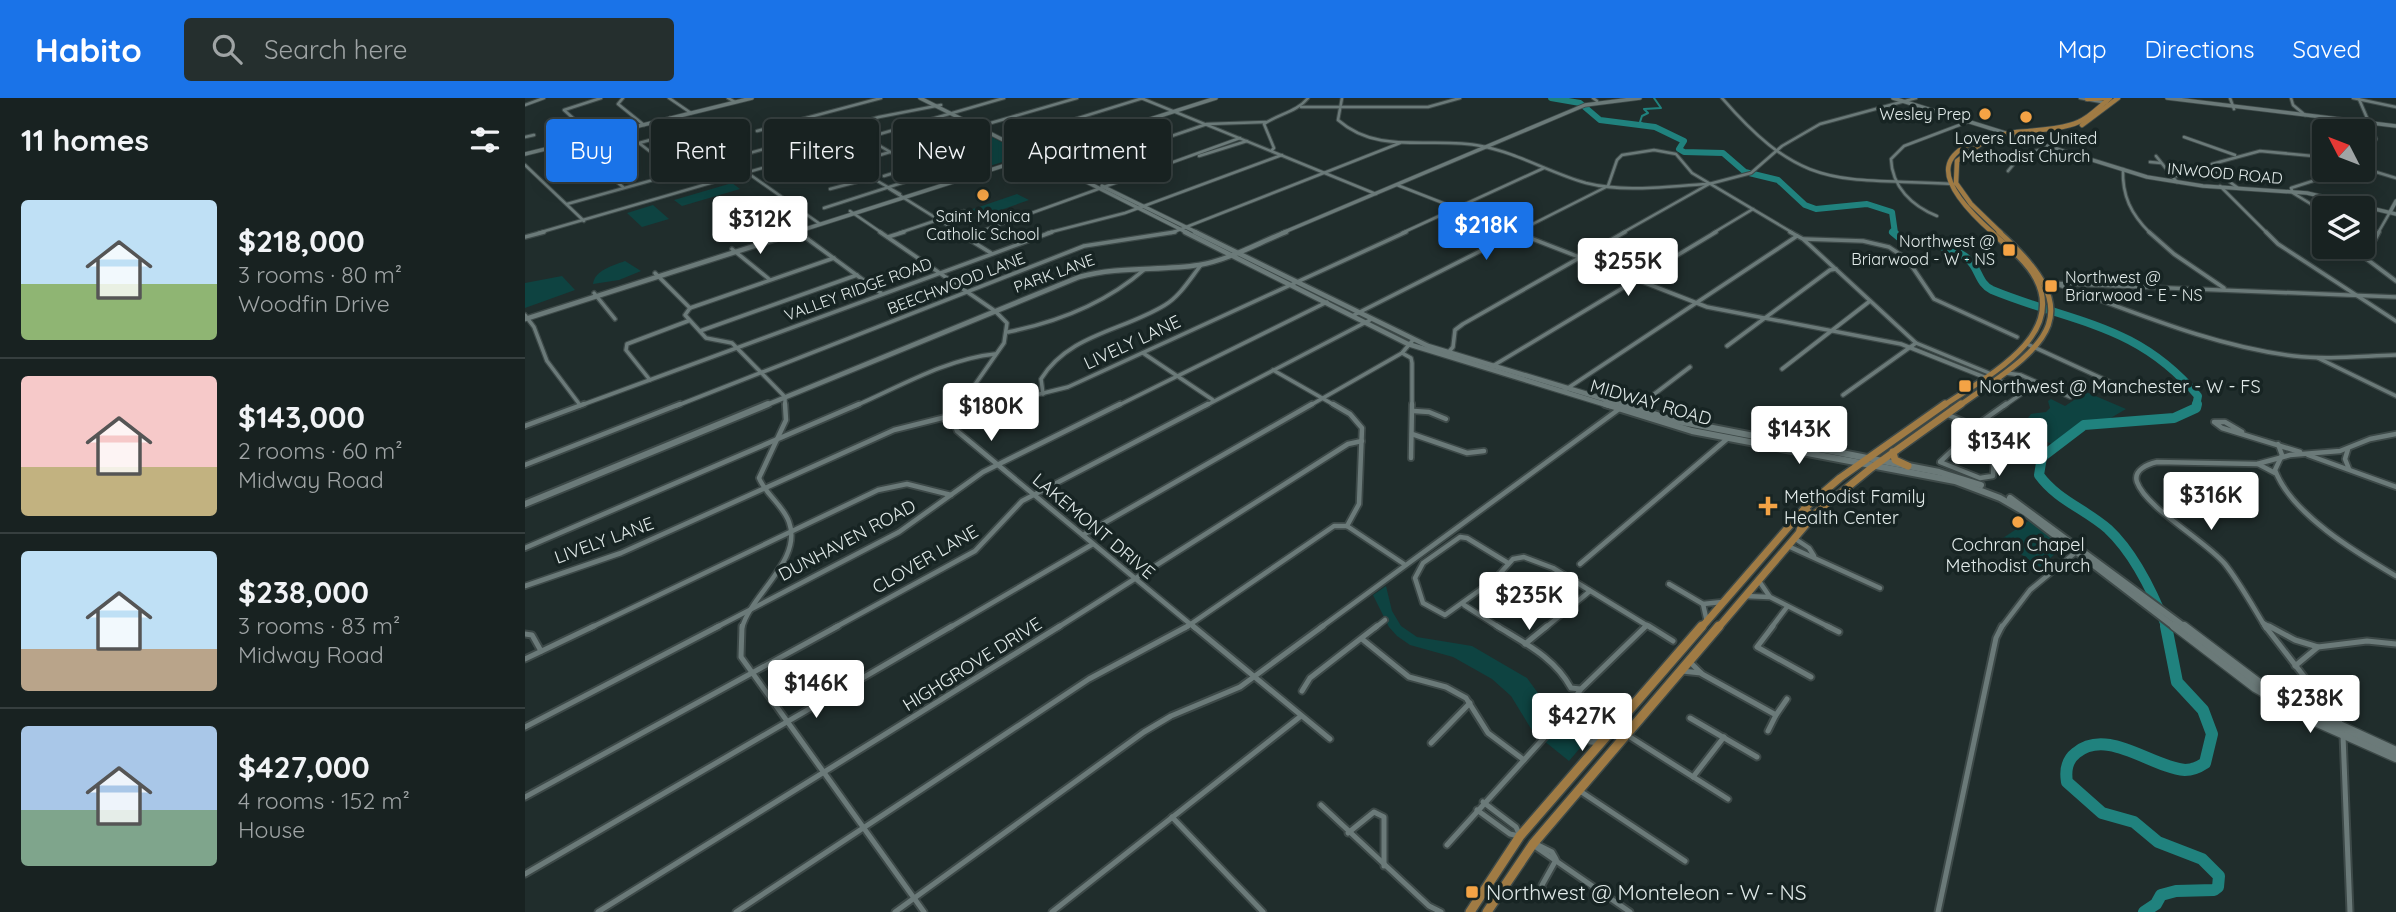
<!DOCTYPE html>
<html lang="en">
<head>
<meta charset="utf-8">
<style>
	body { margin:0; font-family:Quicksand,sans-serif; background:#252f2e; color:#f1f3f6; height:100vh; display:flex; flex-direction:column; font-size:26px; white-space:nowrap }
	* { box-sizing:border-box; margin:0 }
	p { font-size:23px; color:#9fa4a5 }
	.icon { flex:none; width:38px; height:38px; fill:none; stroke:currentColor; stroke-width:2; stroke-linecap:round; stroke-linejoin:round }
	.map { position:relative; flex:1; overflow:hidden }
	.side { display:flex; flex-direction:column; background:#182221; width:525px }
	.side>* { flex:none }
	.banner { position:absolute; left:21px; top:21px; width:665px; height:63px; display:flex; gap:14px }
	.needle { width:46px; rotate:312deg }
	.tools { position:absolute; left:1787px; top:21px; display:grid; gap:14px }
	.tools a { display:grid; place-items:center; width:63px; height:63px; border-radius:7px; background:#182221; box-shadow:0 4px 18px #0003,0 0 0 2px #363f3f; font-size:35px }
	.price { position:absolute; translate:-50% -60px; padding:0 16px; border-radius:7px; background:#fff; color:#222; font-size:23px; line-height:46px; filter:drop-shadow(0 2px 4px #0008) }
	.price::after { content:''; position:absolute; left:50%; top:42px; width:21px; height:16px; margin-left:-10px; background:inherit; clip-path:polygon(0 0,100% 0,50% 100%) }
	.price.selected { background:#1a73e8; color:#fff }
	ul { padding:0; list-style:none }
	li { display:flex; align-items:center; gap:21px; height:175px; padding:0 21px }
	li+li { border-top:2px solid #363f3f }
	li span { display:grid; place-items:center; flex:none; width:196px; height:140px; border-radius:7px; color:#555 }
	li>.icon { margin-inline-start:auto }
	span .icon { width:84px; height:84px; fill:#fffc; stroke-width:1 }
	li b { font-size:30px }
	h2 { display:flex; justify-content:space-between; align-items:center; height:84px; padding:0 21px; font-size:30px }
	.pill { padding:0 24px; border-radius:7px; background:#182221; box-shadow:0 4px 18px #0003,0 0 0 2px #363f3f; font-size:24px; line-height:63px }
	.pill.selected { background:#1a73e8; color:#fff }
	header { display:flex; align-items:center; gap:42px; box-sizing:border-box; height:98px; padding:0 35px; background:#1a73e8; color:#fff }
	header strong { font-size:33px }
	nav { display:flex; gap:38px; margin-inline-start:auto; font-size:24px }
	.search { width:490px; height:63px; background:#252f2e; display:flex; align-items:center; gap:18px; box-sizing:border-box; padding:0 24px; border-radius:7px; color:#9fa4a5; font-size:26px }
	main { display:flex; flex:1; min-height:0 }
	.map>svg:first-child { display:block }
</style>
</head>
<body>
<header>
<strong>Habito</strong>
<div class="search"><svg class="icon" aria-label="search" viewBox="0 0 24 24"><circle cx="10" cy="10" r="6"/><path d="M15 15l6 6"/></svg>Search here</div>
<nav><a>Map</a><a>Directions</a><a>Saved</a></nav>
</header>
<main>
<section class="side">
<h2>11 homes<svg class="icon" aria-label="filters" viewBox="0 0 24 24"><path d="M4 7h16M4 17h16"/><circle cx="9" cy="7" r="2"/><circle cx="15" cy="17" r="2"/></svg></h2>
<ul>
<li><span style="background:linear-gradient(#bfe0f5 60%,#8fb573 0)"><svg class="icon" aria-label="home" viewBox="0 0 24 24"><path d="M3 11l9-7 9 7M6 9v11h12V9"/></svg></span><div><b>$218,000</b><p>3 rooms · 80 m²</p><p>Woodfin Drive</p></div></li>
<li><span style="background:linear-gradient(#f6c9c9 65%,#c2b280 0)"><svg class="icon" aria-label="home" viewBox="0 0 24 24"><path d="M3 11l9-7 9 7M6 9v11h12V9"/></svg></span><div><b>$143,000</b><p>2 rooms · 60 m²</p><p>Midway Road</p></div></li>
<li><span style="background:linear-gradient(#bfe0f5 70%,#b9a48a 0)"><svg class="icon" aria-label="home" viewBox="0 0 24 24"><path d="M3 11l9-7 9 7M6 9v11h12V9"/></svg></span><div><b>$238,000</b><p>3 rooms · 83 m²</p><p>Midway Road</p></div></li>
<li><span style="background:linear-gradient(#a9c7e8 60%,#7fa58c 0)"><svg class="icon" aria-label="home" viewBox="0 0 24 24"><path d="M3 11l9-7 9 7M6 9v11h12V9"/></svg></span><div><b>$427,000</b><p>4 rooms · 152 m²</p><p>House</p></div></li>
</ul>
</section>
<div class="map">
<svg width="1871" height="814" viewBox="0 0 1871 814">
	<rect width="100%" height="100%" fill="#202d2c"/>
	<g fill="#0e4341">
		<polygon points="456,33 500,57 419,82 375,57"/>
		<polygon points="207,85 215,91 157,108 149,102"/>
		<polygon points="492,96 504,102 456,119 445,112"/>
		<polygon points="128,107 144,121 117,129 102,115"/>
		<path d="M100,163L116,173L94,182L68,186C70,172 87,168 100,163Z"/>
		<polygon points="37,178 50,192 0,210 0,185"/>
		<polygon points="1561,294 1601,311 1584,321 1558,323 1529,347 1514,340 1515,330 1503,320 1506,316 1521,314 1525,310 1523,303 1526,301 1540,308"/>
		<polygon points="1505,422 1538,449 1515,469 1475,442"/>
		<polygon points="861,488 867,513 876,528 892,539 947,548 1002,580 1023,609 1049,613 1073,629 1044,663 1008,634 986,598 967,581 928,559 885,547 872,538 864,529 848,497"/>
	</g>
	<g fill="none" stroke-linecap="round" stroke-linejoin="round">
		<polyline stroke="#20827e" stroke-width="2" points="1121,28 1115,24 1117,18 1123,15 1119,11 1136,10 1129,0"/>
		<polyline stroke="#20827e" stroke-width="6" points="1026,0 1055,5 1075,22 1130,29 1159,43 1154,51 1159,54 1198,55 1220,74 1253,82 1280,107 1291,111 1342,106 1367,114 1370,135"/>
		<path stroke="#20827e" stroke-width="8" d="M1368,134L1374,139C1396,145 1428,146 1445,163C1454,172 1454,186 1467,192C1547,225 1612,225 1673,298L1671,308"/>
		<path stroke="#20827e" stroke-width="10" d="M1642,530C1629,497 1609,455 1583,431C1560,411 1532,402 1514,377L1517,359L1559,327L1649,320L1671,310L1672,306"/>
		<path stroke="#20827e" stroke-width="12" d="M1619,814L1631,806L1636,797L1651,793L1689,792L1693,789L1694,778L1677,761L1633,744L1609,724L1577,715L1542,684C1540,672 1542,662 1551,655C1582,629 1626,669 1660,672C1668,672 1674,669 1680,665L1687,636L1678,612L1652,584L1641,528"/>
		<g stroke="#3d4948" stroke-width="4.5">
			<g id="street-far3">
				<polyline points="98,0 93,6 119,27"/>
				<polyline points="144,0 166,15"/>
				<polyline points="203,0 210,4"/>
				<polyline points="616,0 851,96"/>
				<path d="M817,0L813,22C854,58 907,38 956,48C993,55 1025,75 1061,85C1101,95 1142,88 1183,86"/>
				<polyline points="1068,0 1072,3"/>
				<path d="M1197,0C1280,96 1314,79 1429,86"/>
				<polyline points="1555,0 1582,5"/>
				<polyline points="1705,0 1709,11"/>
				<polyline points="1766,0 1768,7 1780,17"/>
				<polyline points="1828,0 1871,9"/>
				<polyline points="1834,1 1851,41 1838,62"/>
				<polyline points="0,7 19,0"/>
				<polyline points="776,9 903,9 935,0"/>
				<polyline points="145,20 295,126"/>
				<polyline points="452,29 552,0"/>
				<polyline points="232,33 356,0"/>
				<polyline points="0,39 9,37"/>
				<polyline points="69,39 39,12 76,0"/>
				<polyline points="1659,39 1710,57"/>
				<polyline points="341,40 421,86"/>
				<polyline points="479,43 618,0"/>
				<polyline points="45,45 98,89"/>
				<path d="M747,52L749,50L739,26C753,16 772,14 783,0"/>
				<polyline points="674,58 722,43"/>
				<polyline points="1631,58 1647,78"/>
				<polyline points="1625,64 1636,65"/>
				<polyline points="0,67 59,123"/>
				<polyline points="1640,69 1656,73 1655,78 1647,78 1652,84"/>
				<polyline points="1838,70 1871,80"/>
				<path d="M1598,71C1597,98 1606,116 1625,135"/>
				<polyline points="1483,73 1497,56 1527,49"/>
				<polyline points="299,74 365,54"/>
				<polyline points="541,74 682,26 741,24"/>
				<polyline points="153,75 114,45 162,32"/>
				<polyline points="359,78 391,68"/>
				<polyline points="872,87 995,135"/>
				<polyline points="1695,88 1742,135"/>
				<polyline points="363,90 435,135"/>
				<polyline points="1713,90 1690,73 1687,66 1735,53 1799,59"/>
				<polyline points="305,91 347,80 375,96"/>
				<polyline points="42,106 354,19 416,7"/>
				<polyline points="299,110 389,81"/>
				<polyline points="325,113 357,135"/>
				<polyline points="1799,114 1768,95 1766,90 1822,72"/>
				<path d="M1412,118C1387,108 1367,89 1366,61L1379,48L1445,23"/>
				<polyline points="270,131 276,135"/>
				<polyline points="13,135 479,0"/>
				<polyline points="374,135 439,113"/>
				<polyline points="451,135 715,40"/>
				<polyline points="522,135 600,115 757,57"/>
				<polyline points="646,135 875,45"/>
				<polyline points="877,135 1019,70"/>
				<polyline points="990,135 1083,88 1092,62 1097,57 1129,52 1151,56 1167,75 1268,135"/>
				<polyline points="1097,135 1184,86 1226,75 1257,48 1295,26 1391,0"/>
				<polyline points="1188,135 1228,111"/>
				<polyline points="1853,135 1865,114"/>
			</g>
		</g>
		<g stroke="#3d4948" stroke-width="6">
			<g id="street-far2">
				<polyline points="273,134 356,195"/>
				<polyline points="355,134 470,213 482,225 479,245 435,308"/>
				<polyline points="432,134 466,155"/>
				<polyline points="990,134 1182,209 1376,246 1459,279"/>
				<polyline points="1265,134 1278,141 1391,245 1318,297"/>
				<polyline points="1624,134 1649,156 1699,190"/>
				<polyline points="1741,134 1753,146 1871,223"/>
				<polyline points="1854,134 1847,147 1831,153 1871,183"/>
				<polyline points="1838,138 1849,144"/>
				<polyline points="0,139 19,134"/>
				<polyline points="363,139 379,134"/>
				<polyline points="441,139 456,134"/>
				<polyline points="1279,141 1338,143 1364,149 1382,161 1409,201 1492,239"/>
				<polyline points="207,151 244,181"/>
				<polyline points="130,175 165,210"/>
				<polyline points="1520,185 1871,199"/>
				<path d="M1529,185C1607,213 1686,248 1769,258C1803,262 1837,258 1871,257"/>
				<polyline points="69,195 90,221"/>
				<polyline points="165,210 160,217 181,240 207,245 260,299 260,308"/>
				<polyline points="165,210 309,160"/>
				<polyline points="0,217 9,229 22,263 55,307"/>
				<polyline points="827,218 993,134"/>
				<polyline points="175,233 332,177"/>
				<path d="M483,234C533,224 581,205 620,171"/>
				<polyline points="1391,245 1464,275"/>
				<polyline points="1502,246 1609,295"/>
				<polyline points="1202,248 1305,172 1311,171"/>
				<polyline points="618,255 688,302"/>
				<polyline points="877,255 886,260 887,265 887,308"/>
				<polyline points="922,256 928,249 930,232 938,226 1100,134"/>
				<polyline points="1793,260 1871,298"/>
				<polyline points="966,269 1191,134"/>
				<polyline points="1257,271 1345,203"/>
				<polyline points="748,272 811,308"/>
				<polyline points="1481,275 1496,277 1545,299"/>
				<polyline points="1471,281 1488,288"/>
				<polyline points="125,282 101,252 102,246 163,223"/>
				<polyline points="1040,292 1272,138"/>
				<path d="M518,296L516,281C544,236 598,233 640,207C655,198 665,181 676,167"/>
				<polyline points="54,308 527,134"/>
				<polyline points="151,308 559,148 650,134"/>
				<path d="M330,308C374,289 421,261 470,256"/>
				<polyline points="466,308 543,289 881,134"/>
				<polyline points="592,308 802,204"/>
				<polyline points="680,308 845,222"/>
				<polyline points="784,308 877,255 888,242"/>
				<polyline points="1098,308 1128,297 1165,269"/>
				<polyline points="1479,308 1496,296 1488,289"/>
			</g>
		</g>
		<g stroke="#3d4948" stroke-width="8">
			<g id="street-far1">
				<polyline points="436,306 427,319 432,333 670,530"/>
				<polyline points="808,306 825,316 837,330 834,406 822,428"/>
				<polyline points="889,313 904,314 921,321"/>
				<polyline points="1423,317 1450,328 1481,306"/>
				<polyline points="1461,322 1510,344"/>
				<polyline points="0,328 59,306"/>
				<polyline points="1717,334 1700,324 1689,324 1697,330 1775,354"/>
				<polyline points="887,336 942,355 959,353"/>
				<polygon points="1436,344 1469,357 1468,378 1455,380 1415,364"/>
				<path d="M1753,346L1757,357L1750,372C1766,416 1832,455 1871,478"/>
				<polyline points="1823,351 1820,361 1824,371"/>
				<polyline points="1783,357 1871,389"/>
				<polyline points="886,360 887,306"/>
				<polyline points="1733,366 1750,375"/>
				<polyline points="0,367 155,306"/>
				<polyline points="822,428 879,466"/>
				<polyline points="558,437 787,306"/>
				<polyline points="1269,440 1284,450 1289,458"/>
				<polyline points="1263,448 1355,490"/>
				<polyline points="0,450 334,306"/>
				<polyline points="983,465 942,440 935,439 898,465 890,480 898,505 920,517 969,482 988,461 999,459 1028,470 1126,530"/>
				<polyline points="1055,466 1202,341"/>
				<polyline points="1234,483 1245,499 1306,530"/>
				<polyline points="1144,486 1178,506 1197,504"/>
				<polyline points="0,488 96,455 369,332 473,306"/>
				<polyline points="1220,498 1244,499"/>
				<polyline points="1178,506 1182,524"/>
				<polyline points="939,507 975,530"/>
				<polyline points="1738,525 1747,530"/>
				<polyline points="65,530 353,392 382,386 426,397"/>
				<polyline points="190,530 374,434 458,374 595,306"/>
				<path d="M217,530C226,496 278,462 264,424C258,407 241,397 234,380L261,322L260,306"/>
				<polyline points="309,530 450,453 497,403 683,306"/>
				<polyline points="424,530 568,446"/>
				<polyline points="532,530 823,346 837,343"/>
				<polyline points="660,530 809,428 822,428"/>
				<polyline points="795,530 1101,306"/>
				<polyline points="850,530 860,522"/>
				<polyline points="1020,530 1065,493"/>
				<polyline points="1119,530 1122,527"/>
				<polyline points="1246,530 1262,509"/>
				<polyline points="1476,530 1505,492 1551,454"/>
				<path d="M1741,530C1728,509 1715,485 1700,466C1681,443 1621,410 1612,384C1608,372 1623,366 1632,364L1732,366L1765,357L1815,353L1845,341L1871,336"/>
			</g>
		</g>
		<g stroke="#3d4948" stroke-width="9">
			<g id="street">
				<polyline points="217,528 216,559 399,814"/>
				<polyline points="668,528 805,641"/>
				<path d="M972,528C1001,546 1030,560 1046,590L1055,591"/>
				<polyline points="1124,528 1148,543"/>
				<polyline points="1248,528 1232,549 1286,579"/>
				<polyline points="1302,528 1314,534"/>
				<polyline points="1740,528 1815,625"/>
				<polyline points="1744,528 1770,542 1793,549"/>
				<polyline points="0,536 7,537 16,553"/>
				<polyline points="837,541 884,579 921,589 941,600 963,635 999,662"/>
				<polyline points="1000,546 1022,528"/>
				<polyline points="0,561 69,528"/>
				<polyline points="1165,564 1177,576 1251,617 1243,633"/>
				<polyline points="1770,568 1793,549 1842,543 1871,546"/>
				<polyline points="1157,573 1176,575"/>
				<polyline points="777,593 785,580 852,528"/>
				<polyline points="1037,616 1075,644"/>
				<polyline points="1251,617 1262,601"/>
				<polyline points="1165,620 1232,659"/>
				<polyline points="1032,623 1066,644 1074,645"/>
				<polyline points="0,629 194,528"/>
				<polyline points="1102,637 1203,701"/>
				<polyline points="1818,637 1825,814"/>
				<polyline points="906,645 945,605"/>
				<polyline points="1168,679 1199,639"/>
				<polyline points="1055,693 1160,763"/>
				<polyline points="0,699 313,528"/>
				<polyline points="958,704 991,729 995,738"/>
				<polyline points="796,707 904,808 916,814"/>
				<polyline points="952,712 985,736 994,738"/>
				<polyline points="647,719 738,814"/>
				<polyline points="823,735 849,714 859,719 859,768"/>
				<polyline points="1011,746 1027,754 1031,761"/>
				<polyline points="922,747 1028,630 1056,591 1121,528"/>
				<polyline points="1008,747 1105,814"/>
				<polyline points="0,776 427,528"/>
				<polyline points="1018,799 1017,787 1031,762"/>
				<polyline points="73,814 535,528"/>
				<polyline points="211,814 564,581 663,528"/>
				<polyline points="370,814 619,634 646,618 715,589 798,528"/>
				<polyline points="527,814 776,618"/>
				<polyline points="1413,814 1471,540 1477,528"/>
			</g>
		</g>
		<g stroke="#3d4948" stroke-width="5">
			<g id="secondary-far3">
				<polyline points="395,0 663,135"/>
				<polyline points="1368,0 1622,79 1678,88 1782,95 1871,116"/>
				<polyline points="1642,0 1871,28"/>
				<polyline points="0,56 227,0"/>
				<polyline points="577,88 673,135"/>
				<polyline points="1865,114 1871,103"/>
				<polyline points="268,135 691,0"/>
				<polyline points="757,135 1060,7 1115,0"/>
			</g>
		</g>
		<g stroke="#3d4948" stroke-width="7">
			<g id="secondary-far2">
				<polyline points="660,134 883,246 1085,308"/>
				<polyline points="670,134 903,248 1102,308"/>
				<polyline points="0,221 273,134"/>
				<path d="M239,308L554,179C594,168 634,173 674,167C704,162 733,145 761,134"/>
			</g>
		</g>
		<g stroke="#3d4948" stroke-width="10">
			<g id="secondary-far1">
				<polyline points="1080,306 1167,333 1430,383 1475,400 1501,415 1651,530"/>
				<polyline points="1096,306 1152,323 1414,374 1456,387"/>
				<polyline points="1485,400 1661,530"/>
				<polyline points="0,406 243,306"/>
			</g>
		</g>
		<g stroke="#3d4948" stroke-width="11">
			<g id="secondary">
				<polyline points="1649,528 1730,590 1790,624 1871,660"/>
				<polyline points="1659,528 1737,587 1786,614 1871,653"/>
			</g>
		</g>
		<g stroke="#3d4948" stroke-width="6">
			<g id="primary-far3">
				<polyline points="1562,1 1583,0"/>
				<polyline points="1557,27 1593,0"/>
				<polyline points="1457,45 1432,63 1431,85 1446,106 1476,135"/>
				<path d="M1468,135C1407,81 1402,47 1492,34C1510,32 1528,32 1545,27C1561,23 1573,10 1585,0"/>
			</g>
		</g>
		<g stroke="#3d4948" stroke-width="8">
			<g id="primary-far2">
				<path d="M1418,308C1457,281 1542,240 1511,181C1501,162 1481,147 1466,134"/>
				<path d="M1434,308C1517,249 1571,221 1474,134"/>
			</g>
		</g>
		<g stroke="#3d4948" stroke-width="10">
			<g id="primary-far1">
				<polyline points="1368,354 1370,362 1383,368"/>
				<polyline points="1275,432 1283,414 1280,410"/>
				<polyline points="1176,530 1280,410 1315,380 1420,306"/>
				<polyline points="1193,530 1291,415 1345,371 1436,306"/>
			</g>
		</g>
		<g stroke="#3d4948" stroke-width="12">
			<g id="primary">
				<polyline points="945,814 995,738 1177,528"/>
				<polyline points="962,814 1008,746 1194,528"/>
			</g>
		</g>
		<use href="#street-far3" stroke="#6b7a79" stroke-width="2.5"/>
		<use href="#street-far2" stroke="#6b7a79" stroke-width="3.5"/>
		<use href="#street-far1" stroke="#6b7a79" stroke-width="4.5"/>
		<use href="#street" stroke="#6b7a79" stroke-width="5"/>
		<use href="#secondary-far3" stroke="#6b7a79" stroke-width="3.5"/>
		<use href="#secondary-far2" stroke="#6b7a79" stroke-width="4.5"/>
		<use href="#secondary-far1" stroke="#6b7a79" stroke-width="6"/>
		<use href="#secondary" stroke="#6b7a79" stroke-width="8"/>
		<use href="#primary-far3" stroke="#a07b44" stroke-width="4.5"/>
		<use href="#primary-far2" stroke="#a07b44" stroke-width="5"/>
		<use href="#primary-far1" stroke="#a07b44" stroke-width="7"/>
		<use href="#primary" stroke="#a07b44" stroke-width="9"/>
	</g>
	<g fill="#f4a345" stroke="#172423" stroke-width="2.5">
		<circle cx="1460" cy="16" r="7"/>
		<circle cx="1501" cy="19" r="7"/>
		<circle cx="458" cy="97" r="7"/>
		<rect x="1477" y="145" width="14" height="14" rx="3.5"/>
		<rect x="1519" y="181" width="14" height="14" rx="3.5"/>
		<rect x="1433" y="281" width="14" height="14" rx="3.5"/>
		<path d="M1239.5 397.5h7v7h7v7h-7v7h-7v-7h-7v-7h7z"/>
		<circle cx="1493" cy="424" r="7"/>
		<rect x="940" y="787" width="14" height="14" rx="3.5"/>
	</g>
	<g text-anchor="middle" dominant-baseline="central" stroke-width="7" stroke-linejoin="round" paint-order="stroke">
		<g font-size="16" fill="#e1eae9" stroke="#172423" text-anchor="end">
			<text x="1446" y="16">Wesley Prep</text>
			<text x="1501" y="40" text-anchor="middle">Lovers Lane United<tspan x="1501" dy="18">Methodist Church</tspan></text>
			<text x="458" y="118" text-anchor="middle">Saint Monica<tspan x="458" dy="18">Catholic School</tspan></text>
			<text x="1470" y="143">Northwest @<tspan x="1470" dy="18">Briarwood - W - NS</tspan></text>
			<text x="1540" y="179" text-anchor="start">Northwest @<tspan x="1540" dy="18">Briarwood - E - NS</tspan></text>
		</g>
		<g font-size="16" fill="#e1eae9" stroke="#172423">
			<text transform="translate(1700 75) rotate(5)">INWOOD ROAD</text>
			<text transform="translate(529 175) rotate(-20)">PARK LANE</text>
			<text transform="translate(431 185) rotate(-21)">BEECHWOOD LANE</text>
			<text transform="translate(333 191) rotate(-20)">VALLEY RIDGE ROAD</text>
		</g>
		<g font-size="18" fill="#e1eae9" stroke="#172423">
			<text transform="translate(607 244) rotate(-25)">LIVELY LANE</text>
			<text transform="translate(1126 304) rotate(16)">MIDWAY ROAD</text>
			<text transform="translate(569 428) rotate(40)">LAKEMONT DRIVE</text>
			<text transform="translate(79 442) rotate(-20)">LIVELY LANE</text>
			<text transform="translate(322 442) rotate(-28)">DUNHAVEN ROAD</text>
			<text transform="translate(400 461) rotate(-30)">CLOVER LANE</text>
			<text transform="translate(447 566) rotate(-32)">HIGHGROVE DRIVE</text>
		</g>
		<g font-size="18" fill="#e1eae9" stroke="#172423" text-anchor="start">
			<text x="1454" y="288">Northwest @ Manchester - W - FS</text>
			<text x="1259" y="398">Methodist Family<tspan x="1259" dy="21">Health Center</tspan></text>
			<text x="1493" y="446" text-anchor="middle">Cochran Chapel<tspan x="1493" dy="21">Methodist Church</tspan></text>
		</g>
		<g font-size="21" fill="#e1eae9" stroke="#172423" text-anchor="start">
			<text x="961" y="794">Northwest @ Monteleon - W - NS</text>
		</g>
	</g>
</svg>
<div class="tools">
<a><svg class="needle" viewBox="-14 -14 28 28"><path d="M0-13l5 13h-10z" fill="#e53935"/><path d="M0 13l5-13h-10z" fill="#9fa4a5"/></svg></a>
<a><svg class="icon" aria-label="layers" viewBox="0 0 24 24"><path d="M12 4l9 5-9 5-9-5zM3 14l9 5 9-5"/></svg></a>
</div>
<b class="price" style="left:235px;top:158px">$312K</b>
<b class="price selected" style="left:961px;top:164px">$218K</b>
<b class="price" style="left:1103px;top:200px">$255K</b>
<b class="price" style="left:466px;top:345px">$180K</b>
<b class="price" style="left:1274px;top:368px">$143K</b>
<b class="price" style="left:1474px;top:380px">$134K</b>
<b class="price" style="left:1686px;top:434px">$316K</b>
<b class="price" style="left:1004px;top:534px">$235K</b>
<b class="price" style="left:291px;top:622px">$146K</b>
<b class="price" style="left:1785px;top:637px">$238K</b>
<b class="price" style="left:1057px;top:655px">$427K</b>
<div class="banner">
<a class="pill selected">Buy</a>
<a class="pill">Rent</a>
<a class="pill">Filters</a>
<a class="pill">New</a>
<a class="pill">Apartment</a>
</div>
</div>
</main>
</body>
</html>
